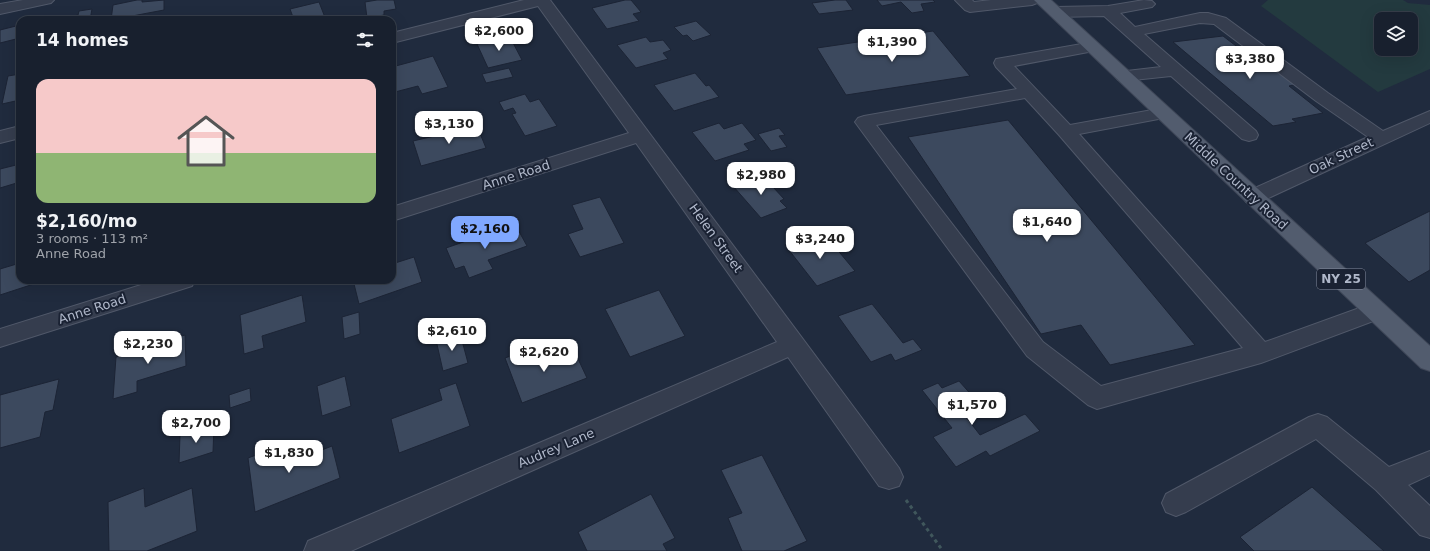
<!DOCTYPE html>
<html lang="en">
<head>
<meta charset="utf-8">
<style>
	body { margin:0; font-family:"DejaVu Sans",sans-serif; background:#252d3a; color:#f1f3f6; height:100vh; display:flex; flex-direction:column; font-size:15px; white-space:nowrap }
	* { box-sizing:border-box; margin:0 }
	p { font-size:13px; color:#9fa3aa }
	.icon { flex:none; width:22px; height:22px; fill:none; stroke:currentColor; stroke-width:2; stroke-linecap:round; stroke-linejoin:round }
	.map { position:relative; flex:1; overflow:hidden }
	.side { position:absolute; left:16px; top:16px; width:380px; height:268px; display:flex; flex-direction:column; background:#18202e; border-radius:12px; box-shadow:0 4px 16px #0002,0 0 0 1px #363e4a }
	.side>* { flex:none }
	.buttons { position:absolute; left:1374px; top:12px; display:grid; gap:8px }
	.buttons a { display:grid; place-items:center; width:44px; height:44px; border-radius:8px; background:#18202e; box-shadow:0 4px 16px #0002,0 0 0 1px #363e4a; font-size:20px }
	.price { position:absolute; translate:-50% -34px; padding:0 9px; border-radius:8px; background:#fff; color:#222; font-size:13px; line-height:26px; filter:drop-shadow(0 1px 2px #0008) }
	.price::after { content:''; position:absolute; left:50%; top:24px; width:12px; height:9px; margin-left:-6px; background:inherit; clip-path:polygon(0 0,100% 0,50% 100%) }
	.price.selected { background:#80a8ff; color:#111 }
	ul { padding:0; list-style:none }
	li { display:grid; align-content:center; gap:8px; height:212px; padding:0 20px }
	li span { display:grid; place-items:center; height:124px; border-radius:12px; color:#555 }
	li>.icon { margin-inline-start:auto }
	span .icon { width:72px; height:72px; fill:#fffc; stroke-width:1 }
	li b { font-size:17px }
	h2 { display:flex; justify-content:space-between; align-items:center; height:48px; padding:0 20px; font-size:17px }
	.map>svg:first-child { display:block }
</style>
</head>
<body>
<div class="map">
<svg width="1430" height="551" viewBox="0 0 1430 551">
	<rect width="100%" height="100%" fill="#202b3e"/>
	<path fill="#233a3f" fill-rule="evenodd" d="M1268,0H1403L1408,3L1430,5V69L1378,92L1261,6ZM1381,19H1411V49H1381Z"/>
	<g fill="#3c495e" stroke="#1c2435">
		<polygon points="137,0 142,0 142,2 164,0 164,10 111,20 113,5"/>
		<polygon points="377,0 394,0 396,9 384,11 384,15 367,18 365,2"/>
		<polygon points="625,0 631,0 641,12 633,14 639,21 607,29 592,8"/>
		<polygon points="835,0 846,0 853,10 819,14 812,3"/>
		<polygon points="877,0 933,0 935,2 921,4 924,11 912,13 901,2 882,6"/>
		<polygon points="319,2 326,20 294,20 290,9"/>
		<polygon points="92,9 90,20 64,20 65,18 78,15 79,11"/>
		<polygon points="696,21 711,35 693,41 687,35 683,36 674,27"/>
		<polygon points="20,25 20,38 0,43 0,30"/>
		<polygon points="933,31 970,76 846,95 817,48"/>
		<polygon points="1223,36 1269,71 1279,69 1298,84 1289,86 1323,113 1292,119 1296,122 1273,126 1173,42"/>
		<polygon points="510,37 522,60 488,68 477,44"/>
		<polygon points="646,37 650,42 663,40 671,50 663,53 668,59 636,68 617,45"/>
		<polygon points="433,56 448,87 422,94 418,86 395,92 392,84 392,67"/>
		<polygon points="509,68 513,77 486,83 482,74"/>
		<polygon points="695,73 706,86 709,85 719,97 674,111 654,85"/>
		<polygon points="20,74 20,100 2,104 8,76"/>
		<polygon points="525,94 530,102 539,99 557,126 525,136 512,114 516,113 513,108 504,111 499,102"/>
		<polygon points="1008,120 1195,345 1110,365 1081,325 1041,334 908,137"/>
		<polygon points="719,123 724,129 742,123 756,140 744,144 749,150 715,161 692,132"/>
		<polygon points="477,126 486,148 421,166 413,141"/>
		<polygon points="779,128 785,135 779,136 787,147 771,151 758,134"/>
		<polygon points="20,164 20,182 0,188 0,169"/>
		<polygon points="762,175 784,199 780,201 787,208 761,218 733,186"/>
		<polygon points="600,197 624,243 580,257 568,234 583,229 572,205"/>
		<polygon points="1430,211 1430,270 1409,282 1365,243"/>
		<polygon points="515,224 527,246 488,260 493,269 469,278 464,266 455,269 446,248"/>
		<polygon points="815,235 827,250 835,247 855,271 817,286 785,245"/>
		<polygon points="414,257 422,282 359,304 353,280 392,280 392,264"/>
		<polygon points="20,263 20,280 46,280 0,295 0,269"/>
		<polygon points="659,290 685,336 630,357 605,309"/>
		<polygon points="302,295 306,322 262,336 264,348 244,354 240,315"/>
		<polygon points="872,304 903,343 913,339 922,350 895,361 891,354 871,362 838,316"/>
		<polygon points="359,312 360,334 344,339 342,317"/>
		<polygon points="460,333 468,363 443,371 436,340"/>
		<polygon points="185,335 186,366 137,381 137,392 113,399 116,357"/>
		<polygon points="573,348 587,378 522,403 505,358 527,350 532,363"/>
		<polygon points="345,376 351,406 322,416 317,386"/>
		<polygon points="59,379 53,410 45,412 40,437 0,448 0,395"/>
		<polygon points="959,381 983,408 966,417 980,435 1025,414 1040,431 990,456 986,451 956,467 933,437 952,428 922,390 938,383 942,388"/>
		<polygon points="456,383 470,426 399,453 391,419 442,400 439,389"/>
		<polygon points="250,388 251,401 230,408 229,395"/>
		<polygon points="214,425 213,452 179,463 180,435"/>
		<polygon points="291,442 294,458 313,450 314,453 332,446 340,478 255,512 248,458"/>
		<polygon points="762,455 807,541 784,551 742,551 728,518 742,513 721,470"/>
		<polygon points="1312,487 1384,551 1254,551 1240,537"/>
		<polygon points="144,488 145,507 192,488 197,531 147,551 109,551 108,502"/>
		<polygon points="651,494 675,538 663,544 667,551 587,551 578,532"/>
	</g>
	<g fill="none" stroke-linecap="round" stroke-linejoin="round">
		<g stroke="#505869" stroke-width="2">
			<g id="minor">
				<polygon points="23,0 54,0 51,3 0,14 0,4"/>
				<polygon points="524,0 550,0 899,468 903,477 899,486 889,489 879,486 788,357 351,551 304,551 308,541 777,342 636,143 392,221 392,207 629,133 538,6 392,43 392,33"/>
				<polygon points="955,0 972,0 974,2 991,0 1040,0 1037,3 1032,5 970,12 965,10"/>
				<polygon points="1144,0 1152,1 1155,4 1152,7 1120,13 1135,27 1200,13 1208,13 1226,18 1328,93 1383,131 1430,111 1430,123 1260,202 1253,204 1246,202 1243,197 1246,192 1368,137 1316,101 1214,24 1200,23 1144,34 1256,131 1258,135 1256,139 1249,141 1242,139 1171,76 1124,81 1118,80 1115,76 1118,72 1161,67 1104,16 1056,17 1051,15 1048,12 1051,9 1056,7 1108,6"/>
				<path d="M1093,42L1099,44L1101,47L1099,50L1014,66L1070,125L1163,108L1169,109L1172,113L1169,117L1079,134L1265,342L1376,302L1384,305L1387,311L1384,317L1261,363L1097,409L1088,405L1027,356L855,122L858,118L864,116L1017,89L996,67L994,63L996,59ZM1025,98L1059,135L1243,348L1101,386L1043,342L876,125Z"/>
				<polygon points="20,126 20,138 0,143 0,131"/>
				<polygon points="157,280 195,280 192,286 0,347 0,329"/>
				<polygon points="1318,414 1327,417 1389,467 1430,451 1430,475 1408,485 1430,506 1430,538 1420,535 1376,490 1316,439 1186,512 1176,516 1166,512 1162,503 1166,494 1309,417"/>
			</g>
		</g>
		<g stroke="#3e4657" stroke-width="2">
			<polygon id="major" points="1034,0 1051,0 1430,346 1430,371 1421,368"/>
		</g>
		<polyline stroke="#40575c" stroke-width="3" stroke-dasharray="3.5 3.5" stroke-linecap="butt" points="906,500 943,551"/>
		<use href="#minor" fill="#353d4e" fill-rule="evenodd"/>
		<use href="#major" fill="#525c6e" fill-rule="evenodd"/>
	</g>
	<g text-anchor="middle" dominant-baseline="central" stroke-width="4" stroke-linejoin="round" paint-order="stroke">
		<rect fill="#1a2233" stroke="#838b9d" stroke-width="1" x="1317" y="269" width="48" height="20" rx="3"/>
		<g font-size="12" font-weight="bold" fill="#b0b8ca">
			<text x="1341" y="279">NY 25</text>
		</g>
		<g font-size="13" fill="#b0b8ca" stroke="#1a2233">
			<text transform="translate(1341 156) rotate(-25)">Oak Street</text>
			<text transform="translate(516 175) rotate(-18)">Anne Road</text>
			<text transform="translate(1236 181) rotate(43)">Middle Country Road</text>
			<text transform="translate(716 238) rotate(54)">Helen Street</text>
			<text transform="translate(92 309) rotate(-18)">Anne Road</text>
			<text transform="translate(556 448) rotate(-23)">Audrey Lane</text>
		</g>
	</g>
</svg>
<div class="buttons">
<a><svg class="icon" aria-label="layers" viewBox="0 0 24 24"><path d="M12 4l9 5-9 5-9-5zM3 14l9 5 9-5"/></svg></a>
</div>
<b class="price" style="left:499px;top:52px">$2,600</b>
<b class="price" style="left:892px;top:63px">$1,390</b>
<b class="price" style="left:1250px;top:80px">$3,380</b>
<b class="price" style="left:449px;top:145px">$3,130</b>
<b class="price" style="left:761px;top:196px">$2,980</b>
<b class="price" style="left:1047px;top:243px">$1,640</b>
<b class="price selected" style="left:485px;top:250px">$2,160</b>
<b class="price" style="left:820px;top:260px">$3,240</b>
<b class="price" style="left:452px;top:352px">$2,610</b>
<b class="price" style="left:148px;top:365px">$2,230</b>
<b class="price" style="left:544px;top:373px">$2,620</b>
<b class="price" style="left:972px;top:426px">$1,570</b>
<b class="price" style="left:196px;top:444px">$2,700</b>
<b class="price" style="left:289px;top:474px">$1,830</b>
<section class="side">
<h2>14 homes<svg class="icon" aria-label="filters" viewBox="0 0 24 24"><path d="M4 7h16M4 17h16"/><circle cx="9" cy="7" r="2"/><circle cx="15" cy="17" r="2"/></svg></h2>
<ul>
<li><span style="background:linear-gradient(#f6c9c9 60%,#8fb573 0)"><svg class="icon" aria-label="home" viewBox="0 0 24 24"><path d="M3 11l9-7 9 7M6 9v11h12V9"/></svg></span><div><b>$2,160/mo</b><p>3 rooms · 113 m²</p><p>Anne Road</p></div></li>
</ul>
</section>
</div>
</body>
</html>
